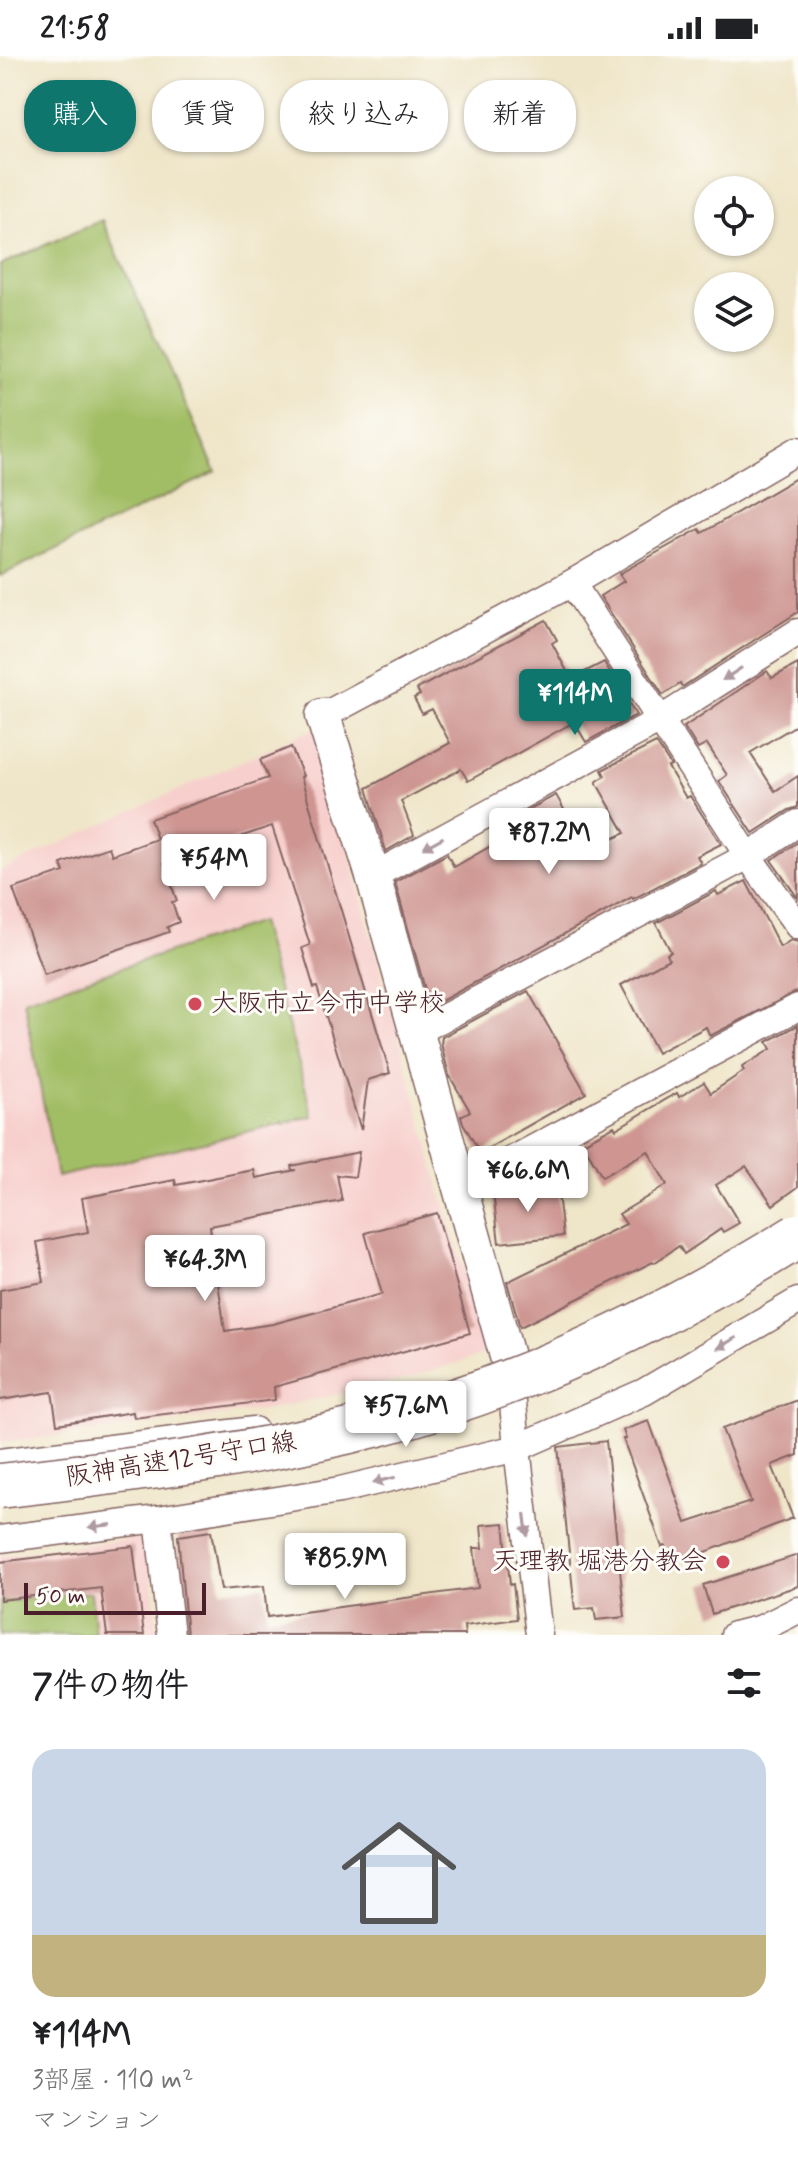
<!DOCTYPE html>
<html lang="ja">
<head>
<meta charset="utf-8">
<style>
	body { margin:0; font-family:Mynerve,"Klee One",sans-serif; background:#f6f6f6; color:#202124; height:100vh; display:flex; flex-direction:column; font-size:30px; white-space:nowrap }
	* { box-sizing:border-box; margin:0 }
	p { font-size:26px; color:#757577 }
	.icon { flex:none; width:44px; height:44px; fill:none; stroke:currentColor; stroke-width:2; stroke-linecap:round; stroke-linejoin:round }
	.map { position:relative; height:1579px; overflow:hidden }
	.details { display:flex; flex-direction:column; background:#fff; flex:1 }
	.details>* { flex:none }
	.top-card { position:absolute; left:24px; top:24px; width:750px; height:72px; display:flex; gap:16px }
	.buttons { position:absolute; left:694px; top:120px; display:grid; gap:16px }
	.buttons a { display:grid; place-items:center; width:80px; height:80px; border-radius:50%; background:#fff; box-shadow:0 2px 6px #0004; font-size:40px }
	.scale { position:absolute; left:24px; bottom:20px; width:182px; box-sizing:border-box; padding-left:8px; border:4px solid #4a1f2b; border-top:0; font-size:22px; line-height:28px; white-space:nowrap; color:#4a1f2b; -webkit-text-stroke:6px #fdfcf7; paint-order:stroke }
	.price { position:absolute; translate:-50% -68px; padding:0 18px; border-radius:8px; background:#fff; color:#222; font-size:26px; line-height:52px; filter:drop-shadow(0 2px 4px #0008) }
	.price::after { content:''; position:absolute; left:50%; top:48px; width:24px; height:18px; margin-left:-12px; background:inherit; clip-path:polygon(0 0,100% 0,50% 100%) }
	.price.active { background:#0f766e; color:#fff }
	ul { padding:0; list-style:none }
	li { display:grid; align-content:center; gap:16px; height:424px; padding:0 32px }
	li+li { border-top:2px solid #e0e0e0 }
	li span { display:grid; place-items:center; height:248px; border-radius:24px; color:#555 }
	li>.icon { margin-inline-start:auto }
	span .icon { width:144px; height:144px; fill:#fffc; stroke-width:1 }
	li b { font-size:34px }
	h2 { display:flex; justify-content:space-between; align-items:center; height:96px; padding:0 32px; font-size:34px }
	.pill { padding:0 28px; border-radius:32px; background:#fff; box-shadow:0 2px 6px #0004; font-size:28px; line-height:72px }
	.pill.active { background:#0f766e; color:#fff }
	.status { display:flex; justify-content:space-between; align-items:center; height:56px; padding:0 40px; background:#fff; direction:ltr }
	.status svg { height:22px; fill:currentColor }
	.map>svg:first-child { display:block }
</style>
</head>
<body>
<div class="status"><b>21:58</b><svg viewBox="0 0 49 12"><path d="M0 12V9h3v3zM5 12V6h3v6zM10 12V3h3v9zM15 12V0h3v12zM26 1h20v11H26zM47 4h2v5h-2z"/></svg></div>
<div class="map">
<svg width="798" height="1579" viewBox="0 0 798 1579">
	<rect width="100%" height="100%" fill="#fdfcf7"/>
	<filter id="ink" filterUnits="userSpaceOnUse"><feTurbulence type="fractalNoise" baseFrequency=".0125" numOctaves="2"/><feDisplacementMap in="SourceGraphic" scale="16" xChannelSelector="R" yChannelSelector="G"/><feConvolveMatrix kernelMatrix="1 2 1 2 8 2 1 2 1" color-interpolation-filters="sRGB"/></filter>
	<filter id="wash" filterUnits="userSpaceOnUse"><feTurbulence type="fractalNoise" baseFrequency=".006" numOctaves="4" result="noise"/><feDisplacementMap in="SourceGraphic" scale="32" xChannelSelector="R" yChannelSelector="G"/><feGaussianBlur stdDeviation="1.8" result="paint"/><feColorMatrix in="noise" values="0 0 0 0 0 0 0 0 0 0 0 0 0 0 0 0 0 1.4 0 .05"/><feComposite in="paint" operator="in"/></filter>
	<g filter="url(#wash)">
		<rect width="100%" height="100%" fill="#efe5c8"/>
		<g fill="#f7d0cd">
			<polygon points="315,672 445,1152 487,1290 480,1300 401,1324 270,1353 0,1387 0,815"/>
			<polygon points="139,1482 148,1490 158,1579 0,1579 0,1500"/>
		</g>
		<g fill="#a2be65" stroke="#766e48" stroke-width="2">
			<polygon points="102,164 216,416 0,520 0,209"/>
			<polygon points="260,866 313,1060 57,1121 24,944"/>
			<polygon points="91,1536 95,1579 0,1579 0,1546"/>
		</g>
		<g id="blocks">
			<g fill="#ce9591">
				<polygon points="798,421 798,556 682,631 680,628 663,639 600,540 624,525 619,518 699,473 702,477"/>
				<polygon points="546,564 557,584 552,587 571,623 604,606 636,659 586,686 574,666 468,725 461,713 401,745 414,779 386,795 367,732 450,687 432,653 422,658 414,642 420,639 417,633"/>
				<polygon points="798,608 798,668 750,697 775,735 798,720 798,751 789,754 753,777 719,725 727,719 707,688 698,693 684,671 767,615 772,622"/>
				<polygon points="656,687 671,710 668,711 686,742 690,740 721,788 697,800 701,807 633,843 632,841 430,951 395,826 447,798 454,811 510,779 503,767 556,739 587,795 625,777 596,726 605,720 602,714"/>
				<polygon points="291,691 303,720 301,721 390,1017 368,1024 361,1074 317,931 314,932 302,892 310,889 272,770 164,807 177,845 172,846 179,866 167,871 169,876 44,919 13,833 64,816 61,808 109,791 112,799 157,783 150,763 268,722 260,704"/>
				<polygon points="798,786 798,842 771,804"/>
				<polygon points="746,825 780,891 791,884 798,886 798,935 710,980 706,971 657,997 621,929 669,903 667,898 671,896 656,867 716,835 718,839"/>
				<polygon points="528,935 586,1037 480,1097 463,1067 461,1060 470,1055 449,1019 441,988 442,981"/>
				<polygon points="798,969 798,1131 773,1149 746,1110 716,1129 739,1167 723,1176 721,1173 684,1198 679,1190 654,1207 653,1206 520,1271 507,1226 626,1168 619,1158 667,1129 648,1095 602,1121 583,1087 614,1070 616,1073 677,1037 679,1041 704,1026 711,1037 744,1015 742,1011 771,993 767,986"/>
				<polygon points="359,1096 355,1121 337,1119 342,1145 210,1170 225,1275 273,1268 382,1238 365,1177 437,1157 470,1277 274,1331 275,1344 134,1362 133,1356 57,1368 52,1336 0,1344 0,1234 44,1226 37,1186 88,1176 82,1142 175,1124 176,1129 254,1114 256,1122 296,1114 292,1114 291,1110"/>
				<polygon points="557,1129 563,1180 499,1187 493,1136"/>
				<polygon points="798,1344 798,1399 772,1409 793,1462 693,1501 692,1498 670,1504 666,1490 662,1491 623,1383 626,1383 623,1374 649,1365 686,1467 751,1446 722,1373"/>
				<polygon points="606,1385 625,1561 596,1564 594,1552 575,1554 558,1391"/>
				<polygon points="504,1467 510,1529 513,1528 517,1563 464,1570 465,1579 187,1579 178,1480 211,1475 221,1534 264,1530 267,1561 478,1532 474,1492 483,1492 481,1469"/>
				<polygon points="133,1490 144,1579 107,1579 101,1532 0,1544 0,1506"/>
				<polygon points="798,1499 798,1530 712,1558 703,1529"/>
			</g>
		</g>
	</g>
	<g filter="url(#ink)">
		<use href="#blocks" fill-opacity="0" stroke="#846462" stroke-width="2"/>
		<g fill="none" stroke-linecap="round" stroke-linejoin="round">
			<g stroke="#846462" stroke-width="29">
				<g id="minor">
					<polyline points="572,527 748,800 798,870"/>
					<polyline points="323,660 572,527 798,394"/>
					<polyline points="373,820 660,664 798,576"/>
					<polyline points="417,976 748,800 798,767"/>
					<polyline points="461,1131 798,951"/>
					<polyline points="510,1312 517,1392 539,1579"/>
					<polyline points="0,1406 254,1374"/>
					<polyline points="158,1463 171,1579"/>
					<polyline points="0,1483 158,1463 340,1434 517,1392 644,1336 798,1245"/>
					<polyline points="734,1579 762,1572 798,1554"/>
				</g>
			</g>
			<g stroke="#846462" stroke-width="37">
				<polyline id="tertiary" points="323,660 373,820 510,1311"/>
			</g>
			<use href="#minor" stroke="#fff" stroke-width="26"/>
			<use href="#tertiary" stroke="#fff" stroke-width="34"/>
			<g stroke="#846462" stroke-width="47" stroke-linecap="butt">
				<path id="motorway-bridge" d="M0,1430C127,1415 254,1400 378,1368C527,1329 667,1261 798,1180"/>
			</g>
			<use href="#motorway-bridge" stroke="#fff" stroke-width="44"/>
		</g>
		<defs><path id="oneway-solid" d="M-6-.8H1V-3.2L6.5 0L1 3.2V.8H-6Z" transform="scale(2)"/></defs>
		<g fill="#ae9aa0">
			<use href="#oneway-solid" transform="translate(732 618) rotate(147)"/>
			<use href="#oneway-solid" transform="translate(433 787) rotate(151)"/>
			<use href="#oneway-solid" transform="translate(727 1287) rotate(150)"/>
			<use href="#oneway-solid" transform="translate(384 1424) rotate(167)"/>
			<use href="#oneway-solid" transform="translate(526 1469) rotate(83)"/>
			<use href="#oneway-solid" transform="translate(100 1470) rotate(173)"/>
		</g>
	</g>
	<g fill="#d1495b" stroke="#fdfcf7" stroke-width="3">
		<circle cx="195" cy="948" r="8"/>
		<circle cx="723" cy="1506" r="8"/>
	</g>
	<g text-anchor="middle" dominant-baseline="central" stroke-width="6" stroke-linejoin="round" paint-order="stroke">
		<g font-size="26" fill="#4a1f2b" stroke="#fdfcf7" text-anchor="start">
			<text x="211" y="948">大阪市立今市中学校</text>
			<text x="707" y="1506" text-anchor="end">天理教 堀港分教会</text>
		</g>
		<g font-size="26" fill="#4a1f2b" stroke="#fdfcf7">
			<text transform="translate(181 1404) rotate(-9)">阪神高速12号守口線</text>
		</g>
	</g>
</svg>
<div class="buttons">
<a><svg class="icon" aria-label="locate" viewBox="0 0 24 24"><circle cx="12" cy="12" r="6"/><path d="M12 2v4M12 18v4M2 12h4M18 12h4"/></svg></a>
<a><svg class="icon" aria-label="layers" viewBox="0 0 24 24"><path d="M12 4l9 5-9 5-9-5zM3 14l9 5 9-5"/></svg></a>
</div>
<div class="scale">50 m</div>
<b class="price active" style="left:575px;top:681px">¥114M</b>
<b class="price" style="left:549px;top:820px">¥87.2M</b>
<b class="price" style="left:214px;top:846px">¥54M</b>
<b class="price" style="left:528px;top:1158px">¥66.6M</b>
<b class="price" style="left:205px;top:1247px">¥64.3M</b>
<b class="price" style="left:406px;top:1393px">¥57.6M</b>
<b class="price" style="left:345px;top:1545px">¥85.9M</b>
<div class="top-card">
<a class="pill active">購入</a>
<a class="pill">賃貸</a>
<a class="pill">絞り込み</a>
<a class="pill">新着</a>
</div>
</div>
<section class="details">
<h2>7件の物件<svg class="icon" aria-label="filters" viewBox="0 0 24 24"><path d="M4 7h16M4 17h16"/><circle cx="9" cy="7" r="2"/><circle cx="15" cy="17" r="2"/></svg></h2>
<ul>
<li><span style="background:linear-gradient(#c9d6e8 75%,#c2b280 0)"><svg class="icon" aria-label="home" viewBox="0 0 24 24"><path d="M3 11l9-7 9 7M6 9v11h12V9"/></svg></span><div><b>¥114M</b><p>3部屋 · 110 m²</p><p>マンション</p></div></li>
</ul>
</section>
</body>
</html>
